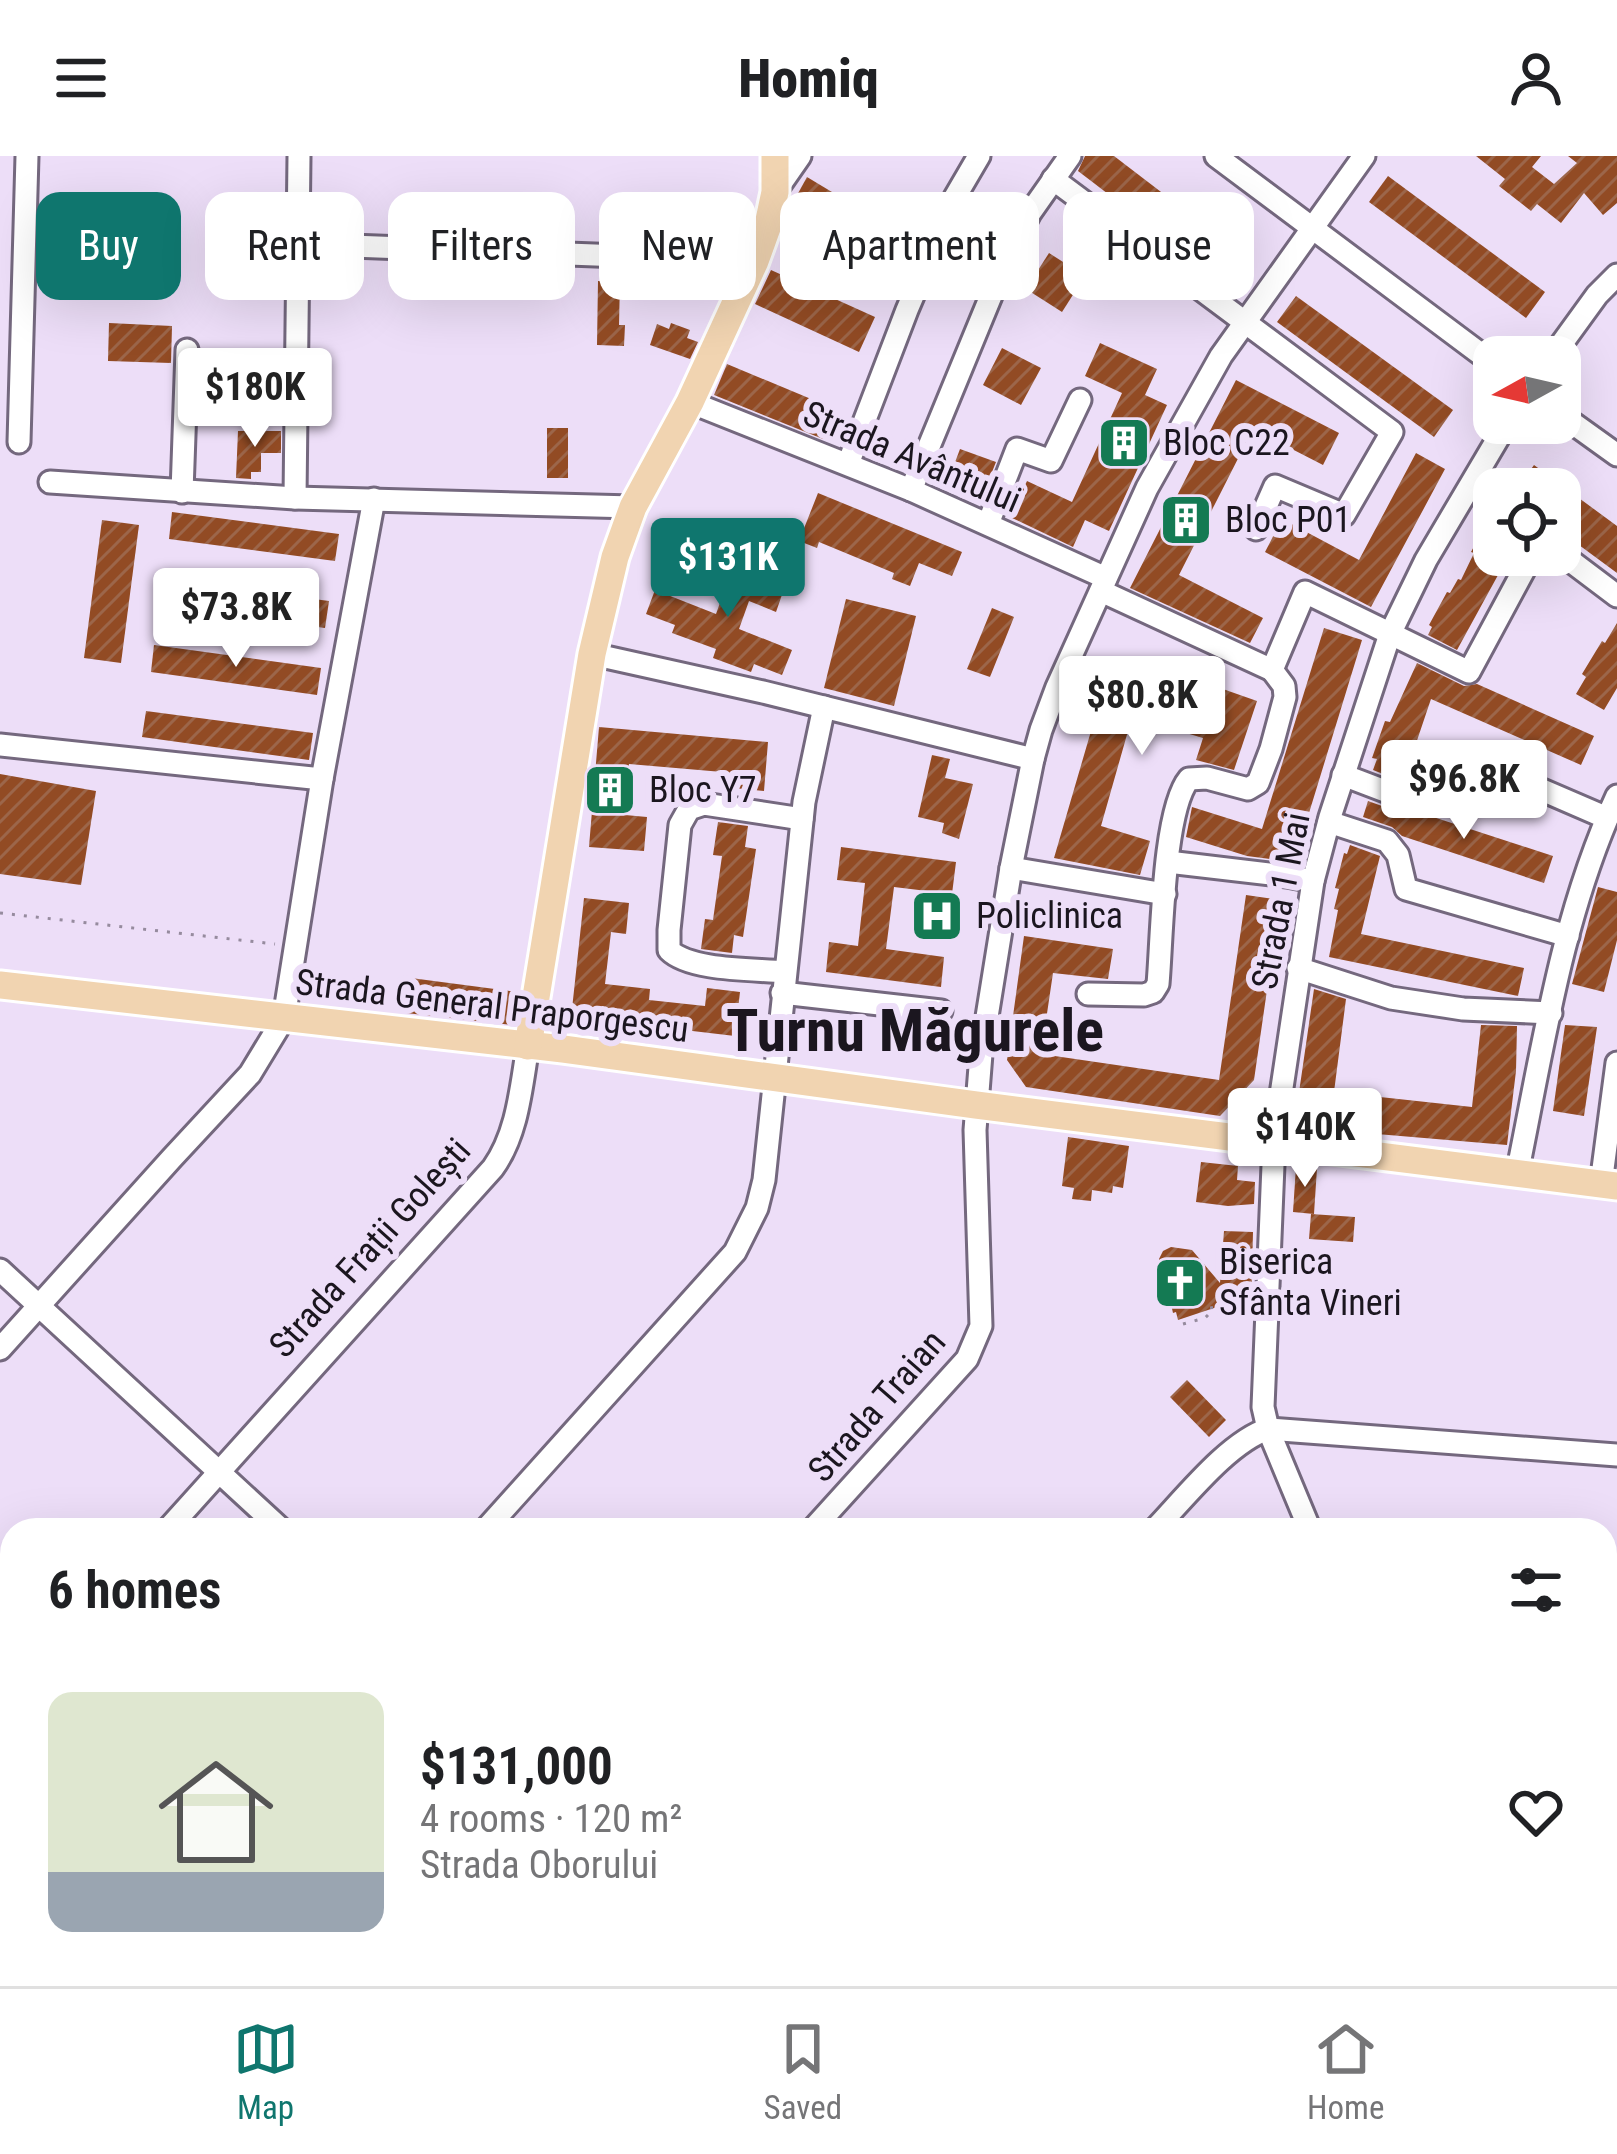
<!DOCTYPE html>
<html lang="en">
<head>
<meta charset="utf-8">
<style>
	body { margin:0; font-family:"Roboto Condensed",sans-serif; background:#f2f2f2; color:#202124; height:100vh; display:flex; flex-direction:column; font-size:45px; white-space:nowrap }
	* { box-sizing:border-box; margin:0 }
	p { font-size:39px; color:#757577 }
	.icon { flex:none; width:66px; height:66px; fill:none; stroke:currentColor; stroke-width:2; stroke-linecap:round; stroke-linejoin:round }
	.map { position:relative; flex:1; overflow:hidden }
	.details { position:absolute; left:0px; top:1362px; width:1617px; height:468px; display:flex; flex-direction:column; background:#fff; border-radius:36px 36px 0 0; box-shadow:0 12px 48px #0002 }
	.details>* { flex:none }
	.banner { position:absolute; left:36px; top:36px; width:1545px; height:108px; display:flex; gap:24px }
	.needle { width:78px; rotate:262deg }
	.controls { position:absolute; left:1473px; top:180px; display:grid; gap:24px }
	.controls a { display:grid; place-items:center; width:108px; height:108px; border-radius:24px; background:#fff; box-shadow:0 12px 48px #0002; font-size:60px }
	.price { position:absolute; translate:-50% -102px; padding:0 27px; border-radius:12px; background:#fff; color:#222; font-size:39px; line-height:78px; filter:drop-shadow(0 3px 6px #0008) }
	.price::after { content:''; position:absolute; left:50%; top:72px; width:36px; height:27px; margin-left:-18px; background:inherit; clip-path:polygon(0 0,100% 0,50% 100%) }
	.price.active { background:#0f766e; color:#fff }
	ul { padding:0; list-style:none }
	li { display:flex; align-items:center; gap:36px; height:300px; padding:0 48px }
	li+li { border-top:3px solid #e0e0e0 }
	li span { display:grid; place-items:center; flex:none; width:336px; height:240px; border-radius:24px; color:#555 }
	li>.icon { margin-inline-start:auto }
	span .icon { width:144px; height:144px; fill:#fffc; stroke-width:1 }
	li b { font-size:51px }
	h2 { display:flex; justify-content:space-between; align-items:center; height:144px; padding:0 48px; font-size:51px }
	.tag { padding:0 42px; border-radius:24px; background:#fff; box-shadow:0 12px 48px #0002; font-size:42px; line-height:108px }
	.tag.active { background:#0f766e; color:#fff }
	header { display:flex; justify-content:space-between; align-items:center; height:156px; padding:0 48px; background:#fff; font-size:54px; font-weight:800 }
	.tab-bar { display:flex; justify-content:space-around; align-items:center; height:168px; border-top:3px solid #e0e0e0; background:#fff; font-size:33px; color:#757577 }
	.tab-bar a { display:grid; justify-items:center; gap:6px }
	.tab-bar .active { color:#0f766e }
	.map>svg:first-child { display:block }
</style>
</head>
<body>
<header><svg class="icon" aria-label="menu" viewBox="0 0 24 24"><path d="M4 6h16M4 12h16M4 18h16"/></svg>Homiq<svg class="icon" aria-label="person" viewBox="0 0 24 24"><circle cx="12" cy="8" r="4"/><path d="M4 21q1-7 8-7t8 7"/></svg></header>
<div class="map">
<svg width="1617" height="1830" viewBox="0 0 1617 1830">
	<defs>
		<pattern id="building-hatch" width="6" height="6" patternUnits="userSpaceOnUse" patternTransform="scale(3)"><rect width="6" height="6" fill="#924b24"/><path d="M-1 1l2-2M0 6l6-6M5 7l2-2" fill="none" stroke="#9c664a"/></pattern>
	</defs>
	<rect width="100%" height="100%" fill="#eddef8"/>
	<g fill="url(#building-hatch)">
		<polygon points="1085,0 1114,0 1250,104 1230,131 1078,15"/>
		<polygon points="1476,0 1541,0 1532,11 1554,28 1577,7 1568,0 1617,0 1617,47 1603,59 1584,37 1561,67 1537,48 1531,55 1499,30 1505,23"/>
		<polygon points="1388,20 1545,136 1526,162 1369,46"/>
		<polygon points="807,21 905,80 888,110 790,52"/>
		<polygon points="727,50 727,80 694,80 693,51"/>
		<polygon points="1049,97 1085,120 1062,156 1026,133"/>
		<polygon points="771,114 875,161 859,196 755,148"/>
		<polygon points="598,125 620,125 619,169 625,169 624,190 597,189"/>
		<polygon points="1296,140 1453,254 1434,281 1277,166"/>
		<polygon points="109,167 172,170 171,207 108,205"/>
		<polygon points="671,167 690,174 687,182 698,186 690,203 650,189 657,168 669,173"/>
		<polygon points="1100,187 1157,213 1145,239 1167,249 1109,375 1085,364 1073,391 1010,361 1027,325 1072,346 1122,237 1085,220"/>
		<polygon points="1002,192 1041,212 1021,249 983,229"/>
		<polygon points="727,208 835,253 823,283 714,239"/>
		<polygon points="1236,224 1339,277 1323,309 1253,273 1179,419 1263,462 1250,487 1130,432"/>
		<rect x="547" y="272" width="21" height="50"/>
		<polygon points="238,275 281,275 281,297 261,297 261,316 251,316 251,323 236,322"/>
		<polygon points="960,293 996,306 980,346 945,333"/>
		<polygon points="1416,297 1445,313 1371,451 1265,396 1282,363 1359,404"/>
		<polygon points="1534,309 1617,370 1617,417 1560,375 1560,333 1517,333"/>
		<polygon points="818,337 962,396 952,420 919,407 910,430 892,423 894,417 819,386 817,392 799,385"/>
		<polygon points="1494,353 1494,399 1509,399 1457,494 1428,479 1432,471 1429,469 1447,436 1450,437 1458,423 1461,424 1474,397 1471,396"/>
		<polygon points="172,356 339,378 335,405 169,383"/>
		<polygon points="102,364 139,369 121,507 84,502"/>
		<polygon points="727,403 760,415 757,423 784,433 776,456 749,445 739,473 792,494 782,519 754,508 751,516 713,502 716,493 672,477 675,469 646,458 655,434 716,458 726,430 718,427"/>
		<polygon points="162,423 329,445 325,472 159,450"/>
		<polygon points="846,443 916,460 894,550 824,532"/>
		<polygon points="992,452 1014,461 990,521 967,513"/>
		<polygon points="1617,467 1617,532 1604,554 1576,538 1586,521 1582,518 1602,485 1605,487"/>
		<polygon points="1324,472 1362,484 1294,706 1247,700 1186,681 1192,651 1262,673"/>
		<polygon points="154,489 321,512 317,539 151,516"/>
		<polygon points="1417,507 1464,530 1477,528 1594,580 1581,609 1431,543 1403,626 1373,614 1377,603 1372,602 1385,565 1390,566"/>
		<polygon points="1110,510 1217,542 1220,532 1257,545 1234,614 1196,604 1203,582 1132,561 1101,670 1150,685 1140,719 1054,702"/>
		<polygon points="146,555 313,577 309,604 142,581"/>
		<polygon points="599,571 768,586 764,635 733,632 734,617 629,608 625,659 647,661 644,695 589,691"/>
		<polygon points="932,599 950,603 945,622 973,628 959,683 942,677 944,667 918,661"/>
		<polygon points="0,618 96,635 81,729 0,718"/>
		<polygon points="1368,645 1410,660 1424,658 1553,700 1544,727 1402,680 1392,671 1363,661"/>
		<polygon points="718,666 748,670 745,691 756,693 743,781 734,779 732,797 701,793 705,763 713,764 722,700 713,699"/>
		<polygon points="1350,689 1380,700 1361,778 1524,812 1518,840 1329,801 1338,754 1334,753 1339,733 1335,732 1344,697 1347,698"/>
		<polygon points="841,691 956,706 952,738 894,731 886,793 944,801 941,831 826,816 829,786 858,790 865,727 837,724"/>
		<polygon points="1598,731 1617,736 1617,784 1604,836 1572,828"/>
		<polygon points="1246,739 1280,744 1254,924 1220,960 1026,931 1007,904 1024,780 1113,793 1108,823 1053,817 1041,898 1219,924"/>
		<polygon points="584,742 629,747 626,778 611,776 605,828 650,833 649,844 705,850 707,832 740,836 735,880 633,868 634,860 572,853"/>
		<polygon points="411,822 517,836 513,869 406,857"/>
		<polygon points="1314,833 1346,843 1334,936 1472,951 1481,869 1517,870 1516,915 1507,989 1294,971"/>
		<polygon points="1565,869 1597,871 1584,960 1553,955"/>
		<polygon points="1068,981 1129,990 1123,1032 1113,1030 1112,1037 1092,1034 1091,1045 1072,1043 1074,1032 1062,1030"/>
		<polygon points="1201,1006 1238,1010 1237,1024 1255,1026 1254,1048 1228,1050 1196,1046"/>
		<polygon points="1296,1011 1317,1012 1314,1058 1293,1056"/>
		<polygon points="1311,1058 1355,1061 1353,1086 1309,1083"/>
		<polygon points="1224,1075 1253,1076 1251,1155 1232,1158 1232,1146 1178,1164 1176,1156 1173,1157 1168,1135 1159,1123 1159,1103 1163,1095 1171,1091 1192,1094 1220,1127"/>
		<polygon points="1187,1224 1226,1264 1209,1281 1170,1241"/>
	</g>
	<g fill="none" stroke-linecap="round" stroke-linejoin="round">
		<g stroke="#74687e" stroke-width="27">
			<g id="minor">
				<polyline points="1216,0 1494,208"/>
				<polyline points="1053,23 1392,276 1344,359 1275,330 1256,373"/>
				<polyline points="775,36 800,0"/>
				<polyline points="298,88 755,105"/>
				<polyline points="1552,201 1597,139 1617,119"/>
				<polyline points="690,246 911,334 1106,422"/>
				<polyline points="1560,258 1617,299"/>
				<polyline points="19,286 27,0"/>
				<polyline points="848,308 907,154 955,41 979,0"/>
				<polyline points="50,326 295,342 633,351"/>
				<polyline points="911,334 1007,101 1030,57 1070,0"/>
				<polyline points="182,336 187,194"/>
				<polyline points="295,342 299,0"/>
				<polyline points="988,368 1017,293 1051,305 1080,244"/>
				<polyline points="1560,397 1617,440"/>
				<polyline points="1101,435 1272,514 1305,436 1469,516 1532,399"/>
				<polyline points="592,498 763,536 1033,603"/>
				<polyline points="0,589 322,623"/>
				<polyline points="1343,619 1414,646 1429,638 1440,614 1461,599 1607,662"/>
				<polyline points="1329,666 1387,685 1398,699 1406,733 1568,780"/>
				<polyline points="1168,706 1287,720 1313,725"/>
				<polyline points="1011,712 1165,738"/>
				<polyline points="1298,812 1391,842 1463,853 1551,857"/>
				<path d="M784,816C755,813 690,815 669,794V774L680,669L689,653L704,648L802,663"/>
				<polyline points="782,837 941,855"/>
				<path d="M1088,838L1144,839L1153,836L1158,828C1162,784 1163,654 1189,623L1207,622L1248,633L1258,627L1271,593L1285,541L1284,530L1272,514"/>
				<path d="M1517,1018C1543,891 1562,758 1617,640"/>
				<polyline points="1601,1028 1617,907"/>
				<polyline points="0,1114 282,1374"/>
				<polyline points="0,1193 172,1002 250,918 284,862 322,623 374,343"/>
				<path d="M167,1374L493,1012C518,977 521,931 528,890"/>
				<polyline points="485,1374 735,1096 757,1052 764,1024 804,646 824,551"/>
				<polyline points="812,1374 967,1203 981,1170 975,974 981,898 1011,712 1033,603 1041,574 1057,531 1147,332 1221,200 1364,0"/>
				<path d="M1154,1374C1184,1343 1228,1286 1268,1273L1617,1299"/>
				<polyline points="1310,1374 1268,1273 1263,1251 1274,985 1313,725 1330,661 1390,478 1426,404 1507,267"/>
				<polyline points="0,1567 12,1553"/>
				<polyline points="1503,1818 1508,1830"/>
				<polyline points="77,1830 87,1818"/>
				<polyline points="400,1830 411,1818"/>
				<polyline points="737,1830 748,1818"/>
				<polyline points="1422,1830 1428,1818"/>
			</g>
		</g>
		<g stroke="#fff" stroke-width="33">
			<g id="major">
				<polyline points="0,829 563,893 976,949 1617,1030"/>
				<polyline points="528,890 592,498 615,401 633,351 690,246 755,105 768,69 775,36 775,0"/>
				<polyline points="1605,1567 1617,1568"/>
				<polyline points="1111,1830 1122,1818"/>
			</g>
		</g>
		<g stroke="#968b9e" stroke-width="3" stroke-dasharray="3 9" stroke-linecap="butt">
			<polyline points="0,757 275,788"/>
			<polyline points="1183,1168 1205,1162 1210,1157 1209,1152 1232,1149"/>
		</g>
		<use href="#minor" stroke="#fff" stroke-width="21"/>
		<use href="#major" stroke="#f1d4b1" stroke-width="27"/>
	</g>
	<defs>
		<g id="building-square" transform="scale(2.7)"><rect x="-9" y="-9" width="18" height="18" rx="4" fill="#147a53" stroke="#eddef8"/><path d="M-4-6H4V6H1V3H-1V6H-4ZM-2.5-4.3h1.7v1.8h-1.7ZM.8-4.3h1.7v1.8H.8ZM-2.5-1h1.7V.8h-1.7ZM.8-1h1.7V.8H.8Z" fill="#fff"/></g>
		<g id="hospital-square" transform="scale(2.7)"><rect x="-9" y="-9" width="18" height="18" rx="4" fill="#147a53" stroke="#eddef8"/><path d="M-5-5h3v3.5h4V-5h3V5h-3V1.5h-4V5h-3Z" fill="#fff"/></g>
		<g id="church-square" transform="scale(2.7)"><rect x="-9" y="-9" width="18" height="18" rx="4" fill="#147a53" stroke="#eddef8"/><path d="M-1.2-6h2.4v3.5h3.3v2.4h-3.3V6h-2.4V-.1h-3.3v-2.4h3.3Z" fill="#fff"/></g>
	</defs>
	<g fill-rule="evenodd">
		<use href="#building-square" x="1124" y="287"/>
		<use href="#building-square" x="1186" y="364"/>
		<use href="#building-square" x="610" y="634"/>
		<use href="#hospital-square" x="937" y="760"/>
		<use href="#church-square" x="1180" y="1127"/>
	</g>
	<g text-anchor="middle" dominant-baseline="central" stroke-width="12" stroke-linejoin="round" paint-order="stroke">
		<g font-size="36" fill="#1b161f" stroke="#eddef8" text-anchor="start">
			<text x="1163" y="287">Bloc C22</text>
			<text x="1225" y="364">Bloc P01</text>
			<text x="649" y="634">Bloc Y7</text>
			<text x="976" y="760">Policlinica</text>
			<text x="1219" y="1106">Biserica<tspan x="1219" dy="41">Sfânta Vineri</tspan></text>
		</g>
		<g font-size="36" fill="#1b161f" stroke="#eddef8">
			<text transform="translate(912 301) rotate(23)">Strada Avântului</text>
			<text transform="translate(1281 745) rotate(-79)">Strada 1 Mai</text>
			<text transform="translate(492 850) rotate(7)">Strada General Praporgescu</text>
			<text transform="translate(370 1092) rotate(-48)">Strada Frații Golești</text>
			<text transform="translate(877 1250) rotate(-49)">Strada Traian</text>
		</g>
		<g font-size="60" font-weight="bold" fill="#1b161f" stroke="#eddef8">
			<text x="915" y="874">Turnu Măgurele</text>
		</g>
	</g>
</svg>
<div class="controls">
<a><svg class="needle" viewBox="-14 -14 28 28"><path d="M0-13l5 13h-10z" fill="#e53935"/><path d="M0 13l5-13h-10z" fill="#757577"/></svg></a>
<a><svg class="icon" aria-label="locate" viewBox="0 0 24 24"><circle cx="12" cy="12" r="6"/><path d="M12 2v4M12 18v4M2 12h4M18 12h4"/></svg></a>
</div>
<b class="price" style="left:255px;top:294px">$180K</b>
<b class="price active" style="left:728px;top:464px">$131K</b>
<b class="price" style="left:236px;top:514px">$73.8K</b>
<b class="price" style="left:1142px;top:602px">$80.8K</b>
<b class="price" style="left:1464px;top:686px">$96.8K</b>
<b class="price" style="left:1305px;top:1034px">$140K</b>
<div class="banner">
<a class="tag active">Buy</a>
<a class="tag">Rent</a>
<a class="tag">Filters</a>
<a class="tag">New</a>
<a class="tag">Apartment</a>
<a class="tag">House</a>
</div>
<section class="details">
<h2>6 homes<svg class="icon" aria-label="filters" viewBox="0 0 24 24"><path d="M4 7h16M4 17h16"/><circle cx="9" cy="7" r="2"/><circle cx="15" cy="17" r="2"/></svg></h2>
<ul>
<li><span style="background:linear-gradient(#dfe7d0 75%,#9aa5b1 0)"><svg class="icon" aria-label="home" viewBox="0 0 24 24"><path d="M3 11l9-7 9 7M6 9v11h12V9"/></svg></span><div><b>$131,000</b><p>4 rooms · 120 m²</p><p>Strada Oborului</p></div><svg class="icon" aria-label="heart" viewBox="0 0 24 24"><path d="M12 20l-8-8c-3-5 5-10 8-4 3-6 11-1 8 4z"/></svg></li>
</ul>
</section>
</div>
<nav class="tab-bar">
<a class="active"><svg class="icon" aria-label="map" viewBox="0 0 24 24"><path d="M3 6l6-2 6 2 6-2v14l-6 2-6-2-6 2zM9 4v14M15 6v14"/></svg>Map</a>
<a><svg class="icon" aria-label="saved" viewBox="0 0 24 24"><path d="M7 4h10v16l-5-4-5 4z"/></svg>Saved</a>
<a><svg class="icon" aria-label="home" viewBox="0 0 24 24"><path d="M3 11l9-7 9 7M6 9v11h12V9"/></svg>Home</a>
</nav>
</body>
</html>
